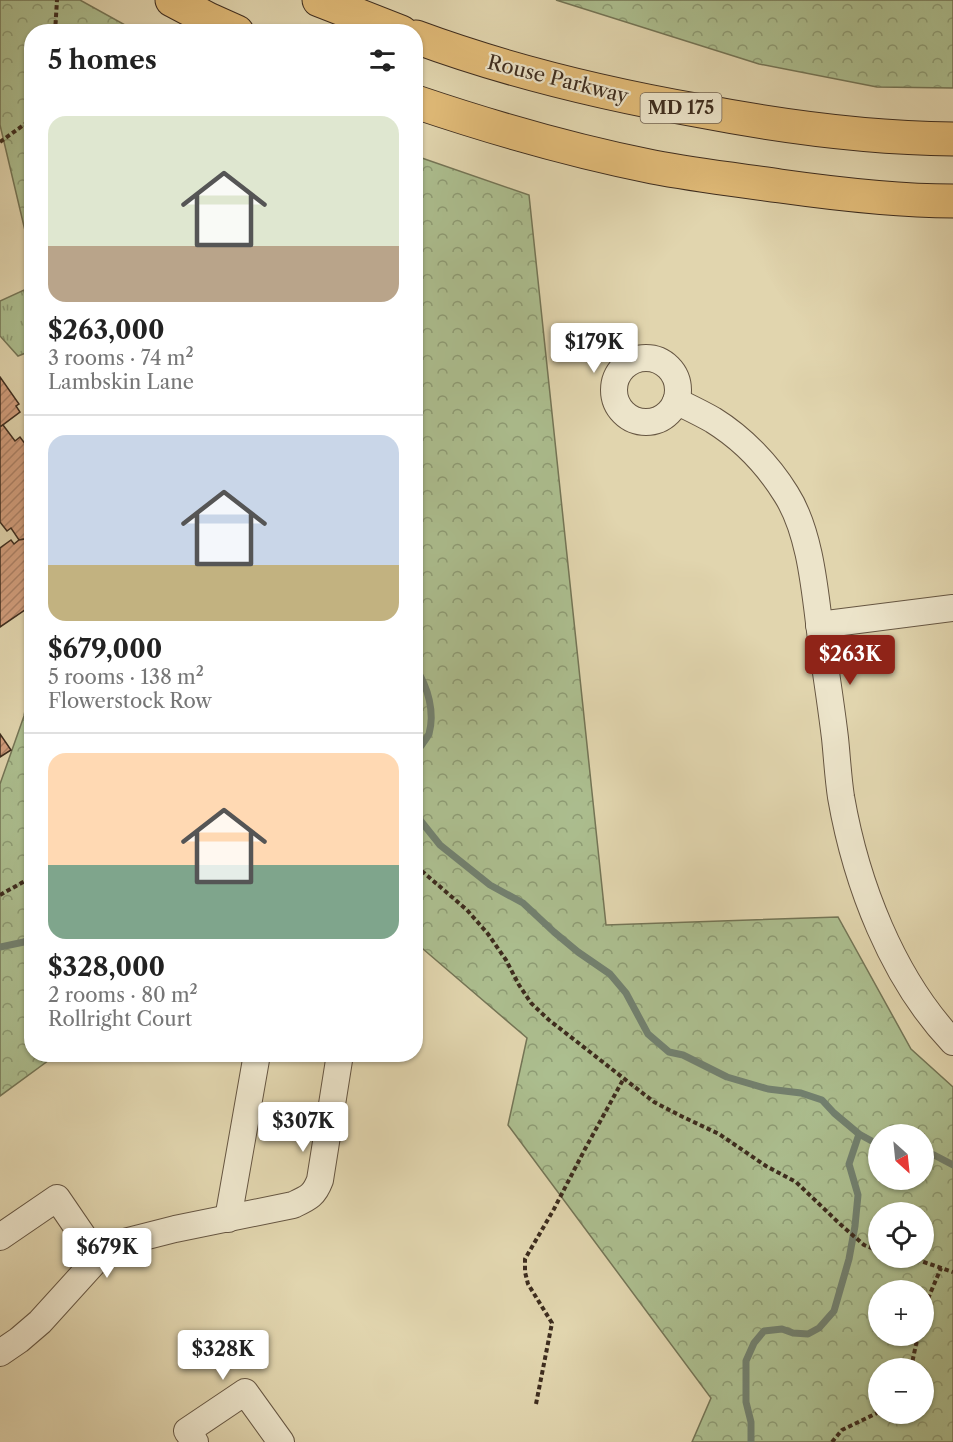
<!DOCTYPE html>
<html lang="en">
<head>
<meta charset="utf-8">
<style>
	body { margin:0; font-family:"Libre Caslon Text",serif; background:#f2f2f2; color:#222; height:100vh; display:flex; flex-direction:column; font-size:22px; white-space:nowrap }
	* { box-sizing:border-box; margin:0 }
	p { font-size:20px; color:#767676 }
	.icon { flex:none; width:33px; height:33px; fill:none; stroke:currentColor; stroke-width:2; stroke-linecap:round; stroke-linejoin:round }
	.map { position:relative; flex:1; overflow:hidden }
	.sheet { position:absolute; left:24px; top:24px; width:399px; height:1038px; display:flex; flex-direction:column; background:#fff; border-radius:24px; box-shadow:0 2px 4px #0004 }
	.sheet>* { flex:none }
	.needle { width:39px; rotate:153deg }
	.tools { position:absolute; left:868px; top:1124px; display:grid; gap:12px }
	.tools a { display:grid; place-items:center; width:66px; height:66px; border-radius:50%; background:#fff; box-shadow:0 2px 4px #0004; font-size:30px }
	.price { position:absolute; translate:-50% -51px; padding:0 14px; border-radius:6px; background:#fff; color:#222; font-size:20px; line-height:39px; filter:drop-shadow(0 2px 3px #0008) }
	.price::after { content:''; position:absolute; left:50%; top:36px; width:18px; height:14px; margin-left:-9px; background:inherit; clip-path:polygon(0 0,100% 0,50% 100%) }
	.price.active { background:#8f2418; color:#fff }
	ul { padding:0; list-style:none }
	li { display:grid; align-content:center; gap:12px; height:318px; padding:0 24px }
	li+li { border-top:2px solid #e0e0e0 }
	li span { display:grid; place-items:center; height:186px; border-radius:18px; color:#555 }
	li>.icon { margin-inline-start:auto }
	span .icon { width:108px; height:108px; fill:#fffc; stroke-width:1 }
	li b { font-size:26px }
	h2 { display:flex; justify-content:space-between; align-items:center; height:72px; padding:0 24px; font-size:26px }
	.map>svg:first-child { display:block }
</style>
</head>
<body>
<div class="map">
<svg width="953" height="1442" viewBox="0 0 953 1442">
	<defs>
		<pattern id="grass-tufts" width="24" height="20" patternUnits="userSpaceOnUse" patternTransform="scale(1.5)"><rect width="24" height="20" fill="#acbe8f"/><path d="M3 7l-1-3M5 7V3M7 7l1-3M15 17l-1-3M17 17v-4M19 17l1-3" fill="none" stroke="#8d9b74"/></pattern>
		<pattern id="forest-crowns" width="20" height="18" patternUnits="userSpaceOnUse" patternTransform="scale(1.5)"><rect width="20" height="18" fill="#acbe8f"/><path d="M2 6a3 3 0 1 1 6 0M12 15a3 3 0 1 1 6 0" fill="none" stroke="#8d9b74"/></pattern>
		<pattern id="building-hatch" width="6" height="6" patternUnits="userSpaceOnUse" patternTransform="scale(1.5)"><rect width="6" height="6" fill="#d29e7d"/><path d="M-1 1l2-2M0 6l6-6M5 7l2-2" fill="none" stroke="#ac8166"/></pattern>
	</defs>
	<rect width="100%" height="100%" fill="#e1d5ae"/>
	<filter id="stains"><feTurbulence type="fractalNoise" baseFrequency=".00333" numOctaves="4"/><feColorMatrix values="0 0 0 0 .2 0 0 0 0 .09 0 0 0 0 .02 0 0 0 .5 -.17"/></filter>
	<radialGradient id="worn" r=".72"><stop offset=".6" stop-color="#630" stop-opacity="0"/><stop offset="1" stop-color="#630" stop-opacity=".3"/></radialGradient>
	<polygon fill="url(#grass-tufts)" stroke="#747556" stroke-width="1.5" points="24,290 31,325 31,351 18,356 0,336 0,301"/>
	<g fill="url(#forest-crowns)" stroke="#747556" stroke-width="1.5" fill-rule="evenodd">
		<polygon points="0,0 80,0 136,31 32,32 31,256 0,125"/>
		<polygon points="556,0 953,0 953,88 877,87 759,64"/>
		<path d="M416,156L529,195L606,925L838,917L911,1049L953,1087V1442H692L711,1398L508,1125L527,1038L416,943ZM879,1134H924V1179H879ZM879,1212H924V1257H879ZM879,1290H924V1335H879ZM879,1368H924V1413H879Z"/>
		<polygon points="31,679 32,1054 56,1055 0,1096 0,784 24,716"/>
	</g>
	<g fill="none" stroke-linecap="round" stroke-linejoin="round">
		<g stroke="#728170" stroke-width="7">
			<path d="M416,669C428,687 435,712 429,734C427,738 423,743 421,746L416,747"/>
			<polyline points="416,815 440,845 490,885 523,903 554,932 578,952 610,974 626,993 648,1034 669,1052 683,1055 727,1077 768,1089 801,1093 822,1100 834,1113 859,1134 879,1145"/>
			<polyline points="0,947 24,942 32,938"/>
			<polyline points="924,1153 934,1155 953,1165"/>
			<polyline points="751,1442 751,1422 746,1402 746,1361 754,1343 764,1331 782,1329 793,1333 808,1334 819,1328 834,1311 849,1259 855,1226 858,1195 849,1164 859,1134"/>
		</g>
	</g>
	<g fill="url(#building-hatch)" stroke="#3d2c1e" stroke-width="1.5">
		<polygon points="0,377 19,404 16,406 20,412 0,427"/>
		<polygon points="3,425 15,441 20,437 32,453 31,538 19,540 11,528 7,531 0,522 0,427"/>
		<polygon points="31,538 32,605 0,627 0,548 11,540 14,544 19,540"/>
		<polygon points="0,734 11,750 0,757"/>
	</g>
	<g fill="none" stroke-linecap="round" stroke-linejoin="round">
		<g stroke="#665642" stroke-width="28">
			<g id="minor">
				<circle cx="646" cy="390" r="32"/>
				<path d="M676,401C688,407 701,413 713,420C742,438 768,465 786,494C811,533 815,593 821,639C826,672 831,705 835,738C837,757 838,777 841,797C856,883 892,978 953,1042"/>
				<polyline points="819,625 953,608"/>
				<polyline points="228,1219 257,1054"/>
				<polyline points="0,1237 57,1198 98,1258"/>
				<path d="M0,1353L19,1340L40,1322L98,1258L124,1242L175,1229L293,1205C308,1198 314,1196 320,1180L340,1054"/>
				<polyline points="195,1442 187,1431 245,1392 281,1442"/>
			</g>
		</g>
		<g stroke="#3d2c1e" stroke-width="35">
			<g id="primary">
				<polyline points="172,0 208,19 237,32"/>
				<polyline points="319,0 401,32"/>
				<path d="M416,37C508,71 604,94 701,111C784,127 868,138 953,139"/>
				<path d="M416,102C493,128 573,151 653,167C695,175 738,180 780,186C837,194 895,201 953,201"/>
			</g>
		</g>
		<g stroke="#3d2c1e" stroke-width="4" stroke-dasharray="4.5 3" stroke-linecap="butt">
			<polyline points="55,32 57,0"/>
			<polyline points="0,142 25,124 32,122"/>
			<polyline points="416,866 467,910 488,934 506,960 519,985 531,1003 549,1020 654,1102 681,1116 719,1134 766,1166 796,1182 840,1224 864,1245 879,1251"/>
			<polyline points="0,895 32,877"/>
			<polyline points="909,1257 953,1272"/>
			<polyline points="924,1313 927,1301 941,1268"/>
			<polyline points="911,1368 918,1335"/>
			<polyline points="536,1404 552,1323 528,1284 525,1272 525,1259 554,1209 585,1149 624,1078"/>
			<polyline points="832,1442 842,1430 879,1412"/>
		</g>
		<use href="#minor" stroke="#ece4ca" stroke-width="26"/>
		<use href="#primary" stroke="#e0ba77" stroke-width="33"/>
	</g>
	<g text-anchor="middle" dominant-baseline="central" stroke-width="4.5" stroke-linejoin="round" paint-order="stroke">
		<rect fill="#ece4ca" stroke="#726352" stroke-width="1.5" x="640.5" y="93" width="81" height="30" rx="4.5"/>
		<g font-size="18" font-weight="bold" fill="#3d2c1e">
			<text x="681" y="108">MD 175</text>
		</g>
		<g font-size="20" fill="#3d2c1e" stroke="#ece4ca">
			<text transform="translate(558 79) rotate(14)">Rouse Parkway</text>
		</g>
	</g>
	<rect width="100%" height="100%" filter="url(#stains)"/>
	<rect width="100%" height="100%" fill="url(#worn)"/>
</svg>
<div class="tools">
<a><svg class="needle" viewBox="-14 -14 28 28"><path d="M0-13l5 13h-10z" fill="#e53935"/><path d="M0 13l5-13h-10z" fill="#767676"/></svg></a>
<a><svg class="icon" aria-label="locate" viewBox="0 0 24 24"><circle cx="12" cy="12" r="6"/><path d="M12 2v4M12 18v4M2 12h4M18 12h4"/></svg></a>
<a>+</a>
<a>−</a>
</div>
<b class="price" style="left:594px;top:374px">$179K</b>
<b class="price active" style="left:850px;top:686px">$263K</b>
<b class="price" style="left:303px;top:1153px">$307K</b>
<b class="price" style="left:107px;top:1279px">$679K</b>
<b class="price" style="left:223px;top:1381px">$328K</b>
<section class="sheet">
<h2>5 homes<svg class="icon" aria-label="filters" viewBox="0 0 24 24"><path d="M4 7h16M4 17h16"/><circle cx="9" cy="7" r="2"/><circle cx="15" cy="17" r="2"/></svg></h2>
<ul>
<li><span style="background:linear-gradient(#dfe7d0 70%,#b9a48a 0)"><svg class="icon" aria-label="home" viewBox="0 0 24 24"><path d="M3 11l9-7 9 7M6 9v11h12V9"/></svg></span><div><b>$263,000</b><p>3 rooms · 74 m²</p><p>Lambskin Lane</p></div></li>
<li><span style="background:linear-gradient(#c9d6e8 70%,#c2b280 0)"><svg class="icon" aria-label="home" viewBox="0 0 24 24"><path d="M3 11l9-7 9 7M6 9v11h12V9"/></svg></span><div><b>$679,000</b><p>5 rooms · 138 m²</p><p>Flowerstock Row</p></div></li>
<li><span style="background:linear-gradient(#ffd9b3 60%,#7fa58c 0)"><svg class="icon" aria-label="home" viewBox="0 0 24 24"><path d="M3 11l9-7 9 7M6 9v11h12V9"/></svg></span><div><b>$328,000</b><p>2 rooms · 80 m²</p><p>Rollright Court</p></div></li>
</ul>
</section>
</div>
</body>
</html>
